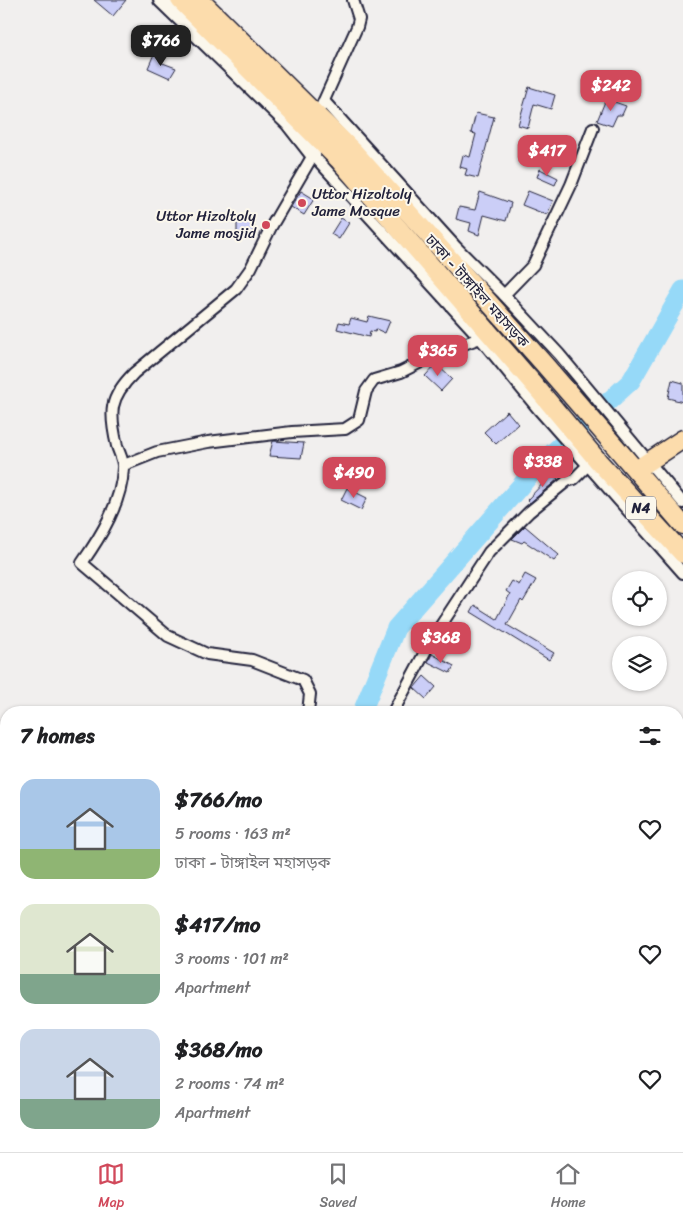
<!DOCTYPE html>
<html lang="en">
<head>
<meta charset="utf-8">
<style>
	body { margin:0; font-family:Sriracha,"Noto Sans Bengali",sans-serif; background:#f6f6f6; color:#202124; height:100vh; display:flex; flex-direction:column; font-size:19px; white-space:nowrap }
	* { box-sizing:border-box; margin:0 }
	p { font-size:16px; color:#757577 }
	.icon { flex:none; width:28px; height:28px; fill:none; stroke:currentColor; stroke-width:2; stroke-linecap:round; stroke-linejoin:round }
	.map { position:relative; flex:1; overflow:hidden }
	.details { position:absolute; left:0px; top:706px; width:684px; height:446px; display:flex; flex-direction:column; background:#fff; border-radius:20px 20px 0 0; box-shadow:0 1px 4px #0004 }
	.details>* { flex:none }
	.controls { position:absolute; left:612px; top:571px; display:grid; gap:10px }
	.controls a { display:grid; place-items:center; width:55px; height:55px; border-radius:50%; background:#fff; box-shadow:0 1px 4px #0004; font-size:25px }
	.price { position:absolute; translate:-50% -42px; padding:0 11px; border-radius:10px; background:#d1495b; color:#fff; font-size:16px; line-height:32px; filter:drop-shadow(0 1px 2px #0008) }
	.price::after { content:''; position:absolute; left:50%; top:30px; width:15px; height:11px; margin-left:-8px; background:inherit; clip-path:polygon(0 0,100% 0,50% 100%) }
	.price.selected { background:#222; color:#fff }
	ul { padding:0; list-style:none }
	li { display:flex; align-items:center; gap:15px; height:125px; padding:0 20px }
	li span { display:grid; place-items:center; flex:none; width:140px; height:100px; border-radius:15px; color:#555 }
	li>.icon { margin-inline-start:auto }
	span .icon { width:60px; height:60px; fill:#fffc; stroke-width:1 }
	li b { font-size:21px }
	h2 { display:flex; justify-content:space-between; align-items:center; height:60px; padding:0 20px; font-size:21px }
	.tabs { display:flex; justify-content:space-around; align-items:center; height:70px; border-top:1px solid #e0e0e0; background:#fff; font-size:14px; color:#757577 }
	.tabs a { display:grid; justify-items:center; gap:2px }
	.tabs .selected { color:#d1495b }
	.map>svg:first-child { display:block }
</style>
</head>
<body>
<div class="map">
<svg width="683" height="1152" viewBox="0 0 683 1152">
	<rect width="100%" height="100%" fill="#f1efee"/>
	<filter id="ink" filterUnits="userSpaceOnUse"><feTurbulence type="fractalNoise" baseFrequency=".02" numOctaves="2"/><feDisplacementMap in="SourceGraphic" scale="10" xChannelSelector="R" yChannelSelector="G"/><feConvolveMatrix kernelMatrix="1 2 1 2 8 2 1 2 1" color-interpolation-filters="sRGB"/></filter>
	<g filter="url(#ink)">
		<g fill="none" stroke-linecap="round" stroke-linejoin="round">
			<g stroke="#96d9f8" stroke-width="19">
				<polyline points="362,712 396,628 538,466 631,381 683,290"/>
				<polyline points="62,1152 68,1146"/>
			</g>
		</g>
		<g fill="#cbcef7" stroke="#22223b">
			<polygon points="94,0 126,0 113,16"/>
			<polygon points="154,54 162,58 160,62 176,68 170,78 148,68"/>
			<polygon points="529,87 555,95 551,109 534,104 528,128 518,125"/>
			<polygon points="606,99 626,106 622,115 617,115 612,126 597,121"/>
			<polygon points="476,113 494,117 478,178 465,175 467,169 460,167 463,155 470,157 476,134 471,133"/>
			<polygon points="540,169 558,178 555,185 537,177"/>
			<polygon points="301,191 314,199 304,215 291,207"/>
			<polygon points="528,191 553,201 547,215 522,205"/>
			<polygon points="480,192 511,203 506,221 484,215 479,235 469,231 471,223 456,219 459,207 475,210"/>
			<polygon points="237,217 254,217 254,238 237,237"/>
			<polygon points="341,218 349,223 339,239 331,234"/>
			<polygon points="369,316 390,321 385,333 376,329 375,332 370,331 369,337 337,329 339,322 349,324 351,318 367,322"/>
			<polygon points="436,364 452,379 441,391 425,376"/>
			<polygon points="672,380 683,383 683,402 668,398"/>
			<polygon points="507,411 518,424 496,444 484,432"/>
			<polygon points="273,441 304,443 301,458 269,456"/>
			<polygon points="552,474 558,479 530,503 527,500"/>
			<polygon points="347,488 367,498 361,510 341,500"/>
			<polygon points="525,526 559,555 554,561 524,541 522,543 512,539"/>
			<polygon points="525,574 536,580 523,602 521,600 507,625 554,653 549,660 471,612 475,605 497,619 510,594 506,591 512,581 519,585"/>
			<polygon points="432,654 454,666 450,673 428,662"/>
			<polygon points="424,676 436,687 426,699 414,688"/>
		</g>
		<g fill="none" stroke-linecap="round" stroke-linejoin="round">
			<g stroke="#22223b" stroke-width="14">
				<g id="street">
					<polyline points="324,101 456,247 504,295 559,354 683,503"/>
					<polyline points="321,107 357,27 359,19 353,0"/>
					<polyline points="313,155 480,338 539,410 683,573"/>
					<polyline points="504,295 533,265 571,185 593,128"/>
					<polyline points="124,465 157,452 208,442 292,432 345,429 359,420 366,391 374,380 401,372 437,354 480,338"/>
					<path d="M308,712L310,694L303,680L252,660L207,654L168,636L82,563C101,536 122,502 123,468C124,461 119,453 117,446C109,412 109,398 134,373L236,289L251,268L271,227L316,150"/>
					<polyline points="393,712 432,639 489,552 529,512 567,481 574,479 588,465"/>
					<polyline points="0,1066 6,1059"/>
					<polyline points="491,1152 491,1146"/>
				</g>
			</g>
			<g stroke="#22223b" stroke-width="18">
				<g id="secondary">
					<polyline points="161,0 288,123 313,155"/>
					<polyline points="434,1146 460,1152"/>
					<polyline points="105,1152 111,1146"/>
				</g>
			</g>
			<g stroke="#22223b" stroke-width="21">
				<g id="highway">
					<polyline points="180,0 340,161 531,381 599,462 683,554"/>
					<polyline points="200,0 355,153 544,364 683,525"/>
					<polyline points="636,470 683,439"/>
				</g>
			</g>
			<use href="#street" stroke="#fbf7ec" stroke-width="10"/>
			<use href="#secondary" stroke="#fbf7ec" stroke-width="14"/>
			<use href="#highway" stroke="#fcdcac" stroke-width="18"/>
		</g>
	</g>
	<g fill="#d1495b" stroke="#fbf7ec" stroke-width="2">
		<circle cx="302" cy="203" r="5"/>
		<circle cx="266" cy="225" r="5"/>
	</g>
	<g text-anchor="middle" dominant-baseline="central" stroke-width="4" stroke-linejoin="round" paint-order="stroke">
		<rect fill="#fbf7ec" stroke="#636270" stroke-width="1" x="626" y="496.5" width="30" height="23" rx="4"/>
		<g font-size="14" font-weight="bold" fill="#22223b">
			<text x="641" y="508">N4</text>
		</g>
		<g font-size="15" fill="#22223b" stroke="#fbf7ec" text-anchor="start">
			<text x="312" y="194">Uttor Hizoltoly<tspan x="312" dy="17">Jame Mosque</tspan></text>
			<text x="256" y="216" text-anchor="end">Uttor Hizoltoly<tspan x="256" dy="17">Jame mosjid</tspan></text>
		</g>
		<g font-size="15" fill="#22223b" stroke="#fbf7ec">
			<text transform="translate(477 291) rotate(48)">ঢাকা - টাঙ্গাইল মহাসড়ক</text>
		</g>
	</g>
</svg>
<div class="controls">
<a><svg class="icon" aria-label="locate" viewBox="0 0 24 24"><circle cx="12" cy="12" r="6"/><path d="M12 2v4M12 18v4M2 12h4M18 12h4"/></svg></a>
<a><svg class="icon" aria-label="layers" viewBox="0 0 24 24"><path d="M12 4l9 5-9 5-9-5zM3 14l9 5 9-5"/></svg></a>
</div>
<b class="price selected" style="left:161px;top:67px">$766</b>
<b class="price" style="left:611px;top:112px">$242</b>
<b class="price" style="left:547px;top:177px">$417</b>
<b class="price" style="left:438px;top:377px">$365</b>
<b class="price" style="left:543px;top:488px">$338</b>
<b class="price" style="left:354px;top:499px">$490</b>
<b class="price" style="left:441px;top:664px">$368</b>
<section class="details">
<h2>7 homes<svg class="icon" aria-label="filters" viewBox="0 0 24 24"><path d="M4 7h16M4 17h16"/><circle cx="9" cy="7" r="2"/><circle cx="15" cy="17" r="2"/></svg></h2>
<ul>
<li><span style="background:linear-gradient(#a9c7e8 70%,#8fb573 0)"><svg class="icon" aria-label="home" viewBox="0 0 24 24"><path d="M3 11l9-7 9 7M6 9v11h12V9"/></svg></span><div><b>$766/mo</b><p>5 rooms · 163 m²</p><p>ঢাকা - টাঙ্গাইল মহাসড়ক</p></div><svg class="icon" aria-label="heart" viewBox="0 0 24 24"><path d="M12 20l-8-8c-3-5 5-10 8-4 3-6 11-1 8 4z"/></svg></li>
<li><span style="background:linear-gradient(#dfe7d0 70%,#7fa58c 0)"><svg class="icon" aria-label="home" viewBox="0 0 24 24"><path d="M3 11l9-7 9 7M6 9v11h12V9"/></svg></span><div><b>$417/mo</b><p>3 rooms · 101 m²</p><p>Apartment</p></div><svg class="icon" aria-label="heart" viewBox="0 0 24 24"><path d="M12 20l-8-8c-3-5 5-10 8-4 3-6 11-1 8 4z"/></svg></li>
<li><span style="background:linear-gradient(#c9d6e8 70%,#7fa58c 0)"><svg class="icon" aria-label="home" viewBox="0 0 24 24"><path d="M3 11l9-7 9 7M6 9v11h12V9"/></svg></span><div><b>$368/mo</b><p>2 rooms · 74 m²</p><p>Apartment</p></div><svg class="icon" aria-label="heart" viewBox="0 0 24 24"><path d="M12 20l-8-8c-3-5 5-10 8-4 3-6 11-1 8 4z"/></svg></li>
</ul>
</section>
</div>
<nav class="tabs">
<a class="selected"><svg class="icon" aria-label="map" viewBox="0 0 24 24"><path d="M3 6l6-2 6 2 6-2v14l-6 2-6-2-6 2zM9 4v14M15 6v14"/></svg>Map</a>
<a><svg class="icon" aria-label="saved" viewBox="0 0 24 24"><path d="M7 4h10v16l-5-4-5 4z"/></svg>Saved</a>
<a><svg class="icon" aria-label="home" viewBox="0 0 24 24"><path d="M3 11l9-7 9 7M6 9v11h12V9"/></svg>Home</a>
</nav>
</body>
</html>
